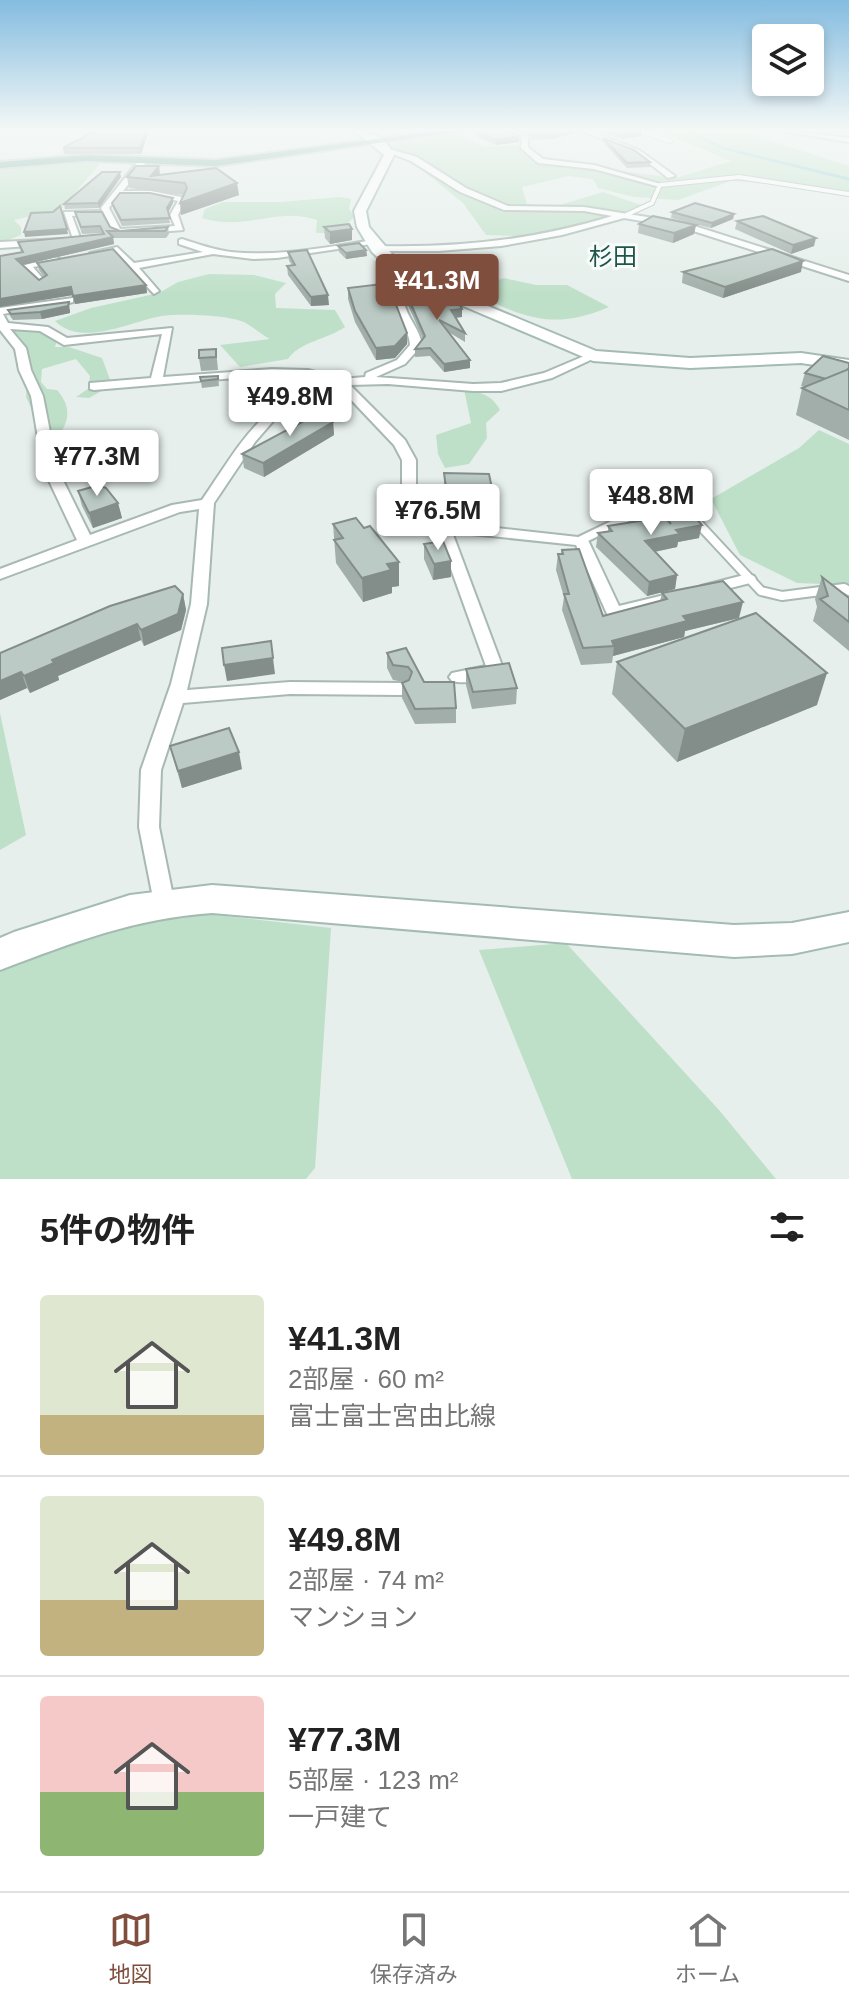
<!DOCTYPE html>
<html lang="ja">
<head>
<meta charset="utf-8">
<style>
	body { margin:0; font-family:Helvetica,"Noto Sans JP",sans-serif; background:#f6f6f6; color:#222; height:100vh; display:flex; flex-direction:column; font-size:30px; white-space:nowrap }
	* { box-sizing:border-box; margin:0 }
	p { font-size:26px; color:#767676 }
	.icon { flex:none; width:44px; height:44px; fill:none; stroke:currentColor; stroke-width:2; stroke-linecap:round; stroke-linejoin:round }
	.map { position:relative; height:1179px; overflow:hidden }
	.drawer { display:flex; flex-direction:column; background:#fff; flex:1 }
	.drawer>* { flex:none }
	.controls { position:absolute; left:752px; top:24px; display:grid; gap:16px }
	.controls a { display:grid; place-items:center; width:72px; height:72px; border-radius:8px; background:#fff; box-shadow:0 4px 12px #0003; font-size:40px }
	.price { position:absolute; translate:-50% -68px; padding:0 18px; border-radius:8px; background:#fff; color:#222; font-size:26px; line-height:52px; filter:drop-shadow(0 2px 4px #0008) }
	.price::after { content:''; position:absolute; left:50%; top:48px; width:24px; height:18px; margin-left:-12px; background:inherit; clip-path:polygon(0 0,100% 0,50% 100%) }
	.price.on { background:#804e3d; color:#fff }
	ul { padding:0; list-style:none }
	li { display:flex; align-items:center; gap:24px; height:200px; padding:0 40px }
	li+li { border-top:2px solid #e0e0e0 }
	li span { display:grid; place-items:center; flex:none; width:224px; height:160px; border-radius:8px; color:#555 }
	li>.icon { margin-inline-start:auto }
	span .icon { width:96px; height:96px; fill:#fffc; stroke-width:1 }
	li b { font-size:34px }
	h2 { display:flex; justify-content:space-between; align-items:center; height:96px; padding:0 40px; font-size:34px }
	.menu { display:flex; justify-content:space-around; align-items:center; height:112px; border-top:2px solid #e0e0e0; background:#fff; font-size:22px; color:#767676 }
	.menu a { display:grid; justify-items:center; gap:4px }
	.menu .on { color:#804e3d }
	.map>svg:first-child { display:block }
</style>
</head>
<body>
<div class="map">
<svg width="849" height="1179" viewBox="0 0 849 1179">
	<rect width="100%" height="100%" fill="#e6efeb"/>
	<g fill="#bfe0c8">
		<polygon points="656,130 735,130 849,166 849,197 802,185 731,181 678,200 634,197 598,188 593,179 569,176 522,187 527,204 609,216 543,237 486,235 463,203 390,144 455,133 484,147 517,145 548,162 676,178 731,161"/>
		<polygon points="96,161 99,165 61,209 14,220 21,227 21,235 0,243 0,171 9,166"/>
		<polygon points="603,192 641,205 626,215 560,205"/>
		<path d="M340,197L351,199L349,209L355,216L338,233H316L317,220C276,206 246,232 202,218L205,209L223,202H281Z"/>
		<path d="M209,274L254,275L286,283L275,294L276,308L335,310L345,327C328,339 299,342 288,359L240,367L220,345L270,339C261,334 253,327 244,322C229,315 179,313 162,316C131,321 82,348 55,321L91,308L159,293L178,282Z"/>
		<path d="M504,278L536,285H567L609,307C560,328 531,321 486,299L485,285Z"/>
		<path d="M23,326L58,336L55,347H69L102,358L112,385L89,398L76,397L88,389L90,376L76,359L42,369L41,382L47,389L57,390C70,405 71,419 59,435L42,431L26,397L28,365L18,363L25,352L24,344L8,333Z"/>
		<path d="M464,389C480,392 492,395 500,410L486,423L487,438L469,464L445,468L438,454L436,435L471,423Z"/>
		<polygon points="819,430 849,444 849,585 797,583 740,555 711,499 799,448"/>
		<polygon points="0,713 26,835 0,850"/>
		<polygon points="174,910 331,928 315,1168 306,1179 0,1179 0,961"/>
		<polygon points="566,943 719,1110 776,1179 572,1179 479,950"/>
	</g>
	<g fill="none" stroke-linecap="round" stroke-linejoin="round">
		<polyline stroke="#8ec9d4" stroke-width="3" points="688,130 722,148 849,179"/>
		<g stroke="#a8b8b2" stroke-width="6">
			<g id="lane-far1">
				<polyline points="614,130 641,131 670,141"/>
				<polyline points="589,132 600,130"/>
				<polyline points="626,215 652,203 660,185 739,177 849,194"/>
			</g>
		</g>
		<g stroke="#a8b8b2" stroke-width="12">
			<g id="lane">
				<polyline points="695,520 761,591 782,596 844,588 849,591"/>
				<polyline points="579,541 637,513 634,502 659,497"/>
			</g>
		</g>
		<g stroke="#a8b8b2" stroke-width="4">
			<g id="street">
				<polygon points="502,130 510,130 528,137 528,147 543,159 594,165 664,185 660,187 594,169 538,163 521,148 522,139"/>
				<polygon points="580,130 588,130 639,150 675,176 668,178 635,152"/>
				<polygon points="785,130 849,138 849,142 788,132"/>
				<path d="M389,149L417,157L466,188L508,206L584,207L685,223L849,275V281L684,228L624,218L562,235L501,246L439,251H374L372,249L377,246C457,248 535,240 612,216L584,211L504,210L460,192L411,161L387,152Z"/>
				<path d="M140,159L147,161L123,191H151L186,198L178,215L183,230L122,235L113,231L101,208ZM119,195H151L178,201L170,215L175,226L120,229L109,208Z"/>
				<polygon points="99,211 100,213 72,216 81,240 74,242 64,212"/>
				<polygon points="61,239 61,243 58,244 0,248 0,242"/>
				<path d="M182,239C198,244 214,250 231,252C278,257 327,247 374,240L378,243L277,258L253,259L213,254L139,268L159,291L154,294L115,253L95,256L90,253L117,247L134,263L203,252L179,244V240Z"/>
				<polygon points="56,257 61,260 59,262 33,267 44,280 44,284 38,284 21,266"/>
				<path d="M416,279L424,281L404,302C407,318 420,329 422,345L405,364L376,377L473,384L501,383L544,373L589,354L599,356L552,378L501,391H473L388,384L350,385L405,440L416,460V507L435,521L587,538L619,606L681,591L689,596L681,601L614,617L608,616L576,545L452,532L504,671L501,675C487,679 466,685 452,681L449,677L452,673L486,666L437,530L426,528L402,509V460L394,445L338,386L310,394L275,419L255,442L214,503L207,604L187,690L290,682L401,683L407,685L410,689L407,693L401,695L290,694L183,703L161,770L159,827L174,901L171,908L163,911L155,908L139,827L141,770L171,684L191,604L199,509L180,512L0,579V569L77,540L43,468L31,396L19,370L15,349L0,330V308L73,298V302L69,303L3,314L8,323L48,327L67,338L172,328L163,377L272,369L308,370L342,379L365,377L366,373L397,360L410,345C409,328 396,318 394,302ZM10,329L40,331L64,345L162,334L151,378L90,383V389L94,390L272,375L308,376L326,382C259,403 240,445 202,500L172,505L90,535L57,468L43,396L31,370L26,348Z"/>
				<polygon points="748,574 754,576 756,579 754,582 707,594 699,589 701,586"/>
			</g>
		</g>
		<g stroke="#a4bbb3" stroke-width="4">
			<g id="secondary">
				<path d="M354,130C369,129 388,140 394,155L366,211L369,227L397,260L452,291L596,351L690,358L801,353L849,360V370L801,363L690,368L593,361L442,297L387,266L372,252L357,227L354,211L384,155Z"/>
				<path d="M212,885L734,925L792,923L849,912V942L792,954L734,957L212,913C132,919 74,942 0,970V938L14,932L130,895Z"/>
			</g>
		</g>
		<g stroke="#c2cac8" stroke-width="4">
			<polygon id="primary" points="444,130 469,130 216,166 87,161 0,168 0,162 87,155 216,160"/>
		</g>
		<use href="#lane-far1" stroke="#fff" stroke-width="4"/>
		<use href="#lane" stroke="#fff" stroke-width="8"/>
		<use href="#street" fill="#fff" fill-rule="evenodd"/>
		<use href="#secondary" fill="#fff" fill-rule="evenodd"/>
		<use href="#primary" fill="#6aa596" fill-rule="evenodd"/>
	</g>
	<g fill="#a1aea9">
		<polygon points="97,130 149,130 141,154 64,154 63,148"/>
		<polygon points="472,130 505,130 519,136 519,142 496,145 479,138"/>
		<polygon points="512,130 579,130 579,132 552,139 531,140 529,134"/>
		<polygon points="603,130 619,130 641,136 622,139 604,133"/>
		<polygon points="603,138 650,162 650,167 627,168 603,142"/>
		<polygon points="159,166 160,175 239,195 181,215 184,195 129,188 127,177"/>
		<polygon points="121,177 99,208 65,209 64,204"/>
		<polygon points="112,203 173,203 168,213 170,223 122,226 113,208"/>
		<polygon points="75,212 120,231 168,227 169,234 166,238 113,238 114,244 23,265 39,280 44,277 39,270 37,263 146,285 147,293 75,304 73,295 0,307 21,252 18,242 103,234 102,233 82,234"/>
		<polygon points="672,212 734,214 733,219 711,228 671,218"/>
		<polygon points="737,221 814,246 791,254 735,229"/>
		<polygon points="639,224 696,225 694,234 673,243 638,233"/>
		<polygon points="324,227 352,240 330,244 325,238"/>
		<polygon points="338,246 366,250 367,256 346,259 339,252"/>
		<polygon points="288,252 329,305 311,306 288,275 287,266 292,265 289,261"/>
		<polygon points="683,272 801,272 723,298 682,283"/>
		<polygon points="399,282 399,292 394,299 407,333 407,344 395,358 376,360 355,322 348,299 348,288"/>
		<polygon points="407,295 462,317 455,318 465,333 465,342 450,333 470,368 444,372 430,356 415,357 415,349 423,339 407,303"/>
		<polygon points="70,309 70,313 42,319 13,320 10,316 8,310"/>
		<polygon points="216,349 218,370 201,371 199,358"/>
		<polygon points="849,363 849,440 796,415 802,388 805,387 801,386 805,373"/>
		<polygon points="218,376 219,386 202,388 200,377"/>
		<polygon points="333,422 334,435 264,477 244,468 242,454"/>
		<polygon points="444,473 493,493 492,508 447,510 444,488"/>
		<polygon points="78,491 118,503 122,518 93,528 82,506"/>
		<polygon points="651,496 699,538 678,542 677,547 655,552 677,575 675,589 647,596 596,547 598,533 608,531 608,526 655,518 649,509"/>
		<polygon points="333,524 364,528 399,562 399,586 391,587 392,593 363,602 336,563"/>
		<polygon points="424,544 451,561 451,577 433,580 424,559"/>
		<polygon points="562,550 603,616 660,601 662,593 739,618 685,631 684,637 613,656 612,663 581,665 562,610 564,597 556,570 558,554 561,554"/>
		<polygon points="822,577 849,598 849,651 813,621 817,607 815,599"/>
		<polygon points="183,594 186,610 181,630 144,646 141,640 58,676 59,680 30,693 27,688 0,700 0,653"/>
		<polygon points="406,648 424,682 456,708 456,723 415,724 402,698 402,683 404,682 393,680 387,668 387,653"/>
		<polygon points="617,662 817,705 677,762 612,694"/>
		<polygon points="466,669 517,688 516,704 472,709 466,685"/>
		<polygon points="170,746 242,769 182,788"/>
	</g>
	<g fill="#838d89">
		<polygon points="146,130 149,130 141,154 140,148"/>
		<polygon points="569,130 579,130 579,132 552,139 552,134"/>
		<polygon points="641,131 641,136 622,139 623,134"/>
		<polygon points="519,136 519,142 496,145 496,140"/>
		<polygon points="159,166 160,178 151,176"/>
		<polygon points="120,172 121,177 99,208 98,203"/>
		<polygon points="237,183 239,195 181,215 180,203"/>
		<polygon points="173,198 173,203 167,214 167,208"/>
		<polygon points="734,214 733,219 711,228 712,223"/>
		<polygon points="696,225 694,234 673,243 674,233"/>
		<polygon points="67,229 68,234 25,237 24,232"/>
		<polygon points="352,229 352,240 330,244 330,232"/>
		<polygon points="113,237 114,244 18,266 16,259"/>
		<polygon points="816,238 814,246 791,254 793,245"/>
		<polygon points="366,250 367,256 346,259 346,253"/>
		<polygon points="803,261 801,272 723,298 725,287"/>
		<polygon points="399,282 399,292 391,303 391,292"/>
		<polygon points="146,285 147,293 75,304 73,296"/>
		<polygon points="71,287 73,295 0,307 0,299"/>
		<polygon points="328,295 329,305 311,306 311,297"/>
		<polygon points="69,302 70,313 42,319 40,312"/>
		<polygon points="462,309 462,317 450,318 451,310"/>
		<polygon points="407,333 407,344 395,358 376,360 376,348"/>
		<polygon points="470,360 470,368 444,372 444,364"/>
		<polygon points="333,422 334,435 264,477 263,463"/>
		<polygon points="118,503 122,518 93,528 89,513"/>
		<polygon points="702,525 699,538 678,542 677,547 643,554 645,541 676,530"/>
		<polygon points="451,561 451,577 433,580 434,564"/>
		<polygon points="399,562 399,586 392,587 392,593 363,602 362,578 387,564"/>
		<polygon points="677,575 675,589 647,596 649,582"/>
		<polygon points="183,594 186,610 181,630 144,646 141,630"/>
		<polygon points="743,602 739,618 685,631 684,637 613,656 614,646 612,641 683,616"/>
		<polygon points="137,624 141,640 58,676 59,680 30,693 24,676 52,660"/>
		<polygon points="273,658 275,674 227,681 224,665"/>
		<polygon points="21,672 27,688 0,700 0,681"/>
		<polygon points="827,673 817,705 677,762 685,729"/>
		<polygon points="239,752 242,769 182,788 178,771"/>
	</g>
	<g fill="#bbcac4" stroke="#838d89" stroke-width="2">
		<polygon points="97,130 146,130 140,148 63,148"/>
		<polygon points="477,130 505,130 519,136 496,140 479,133"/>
		<polygon points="530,130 569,130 552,134 531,135"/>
		<polygon points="610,130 619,130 641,131 623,134"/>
		<polygon points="603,138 634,150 650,162 627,163"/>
		<polygon points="136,166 159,166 151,176 216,168 237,183 180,203 187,188 185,183 127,177"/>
		<polygon points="102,172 120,172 98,203 64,204"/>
		<polygon points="120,193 150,193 173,198 167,208 170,218 121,220 112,203"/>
		<polygon points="695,203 734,214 712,223 672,212"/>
		<polygon points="60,206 67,229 24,232 31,213 53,212"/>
		<polygon points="75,212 102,212 110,227 120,231 168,227 165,231 107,231 113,237 16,259 39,280 47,275 37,263 113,249 146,285 73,296 71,287 0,299 0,256 23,252 18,242 104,234 100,226 81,227"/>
		<polygon points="653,216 696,225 674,233 639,224"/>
		<polygon points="763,216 816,238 793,245 737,221"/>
		<polygon points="349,224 352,229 330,232 324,227"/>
		<polygon points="359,243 366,250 346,253 338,246"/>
		<polygon points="772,249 803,261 725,287 683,272"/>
		<polygon points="307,250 328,295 311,297 287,266 295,265 288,252"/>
		<polygon points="399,282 391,292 407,333 395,346 376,348 355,311 348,288"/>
		<polygon points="417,285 428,285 456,298 462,309 451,310 465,333 439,320 470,360 444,364 430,348 415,349 425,336 407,295"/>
		<polygon points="69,302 68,306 40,312 11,314 8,310"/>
		<polygon points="216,349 216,357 199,358 199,350"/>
		<polygon points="823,356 849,363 849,368 846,371 826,379 805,373"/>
		<polygon points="849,369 849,410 802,388"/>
		<polygon points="218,376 218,379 201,381 200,377"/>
		<polygon points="326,409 333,422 263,463 242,454"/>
		<polygon points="444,473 489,474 493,493 447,495"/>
		<polygon points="99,485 106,488 118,503 89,513 78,491"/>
		<polygon points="676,494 702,525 676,530 680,534 645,541 677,575 649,582 598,533 612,531 608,526 664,517 671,524 651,496"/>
		<polygon points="356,518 364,528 370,526 399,562 387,564 391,570 362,578 334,540 343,538 333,524"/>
		<polygon points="443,541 451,561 434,564 424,544"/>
		<polygon points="579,549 603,616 667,599 662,593 723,581 743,602 683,616 687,621 612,641 614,646 583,648 564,594 569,594 558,554 563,554 562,550"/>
		<polygon points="822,577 849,598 849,622 820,599 828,596"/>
		<polygon points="175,586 183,594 178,614 141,630 137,624 52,660 54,663 24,676 21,672 0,681 0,653 110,606"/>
		<polygon points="756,613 827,673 685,729 617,662"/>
		<polygon points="271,641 273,658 224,665 222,648"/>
		<polygon points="406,648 424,682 454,682 456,708 415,709 402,683 409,680 412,672 408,667 393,665 387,653"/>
		<polygon points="509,663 517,688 473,692 466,669"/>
		<polygon points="229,728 239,752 178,771 170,746"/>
	</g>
	<linearGradient id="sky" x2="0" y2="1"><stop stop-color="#84bce0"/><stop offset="0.44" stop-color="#f4f8f6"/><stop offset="1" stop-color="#f4f8f6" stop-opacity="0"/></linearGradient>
	<rect width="849" height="295" fill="url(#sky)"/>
	<g text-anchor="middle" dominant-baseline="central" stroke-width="6" stroke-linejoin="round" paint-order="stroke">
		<g font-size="24" fill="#1f5548" stroke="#f7fbf9">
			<text x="613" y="256">杉田</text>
		</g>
	</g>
</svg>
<div class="controls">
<a><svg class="icon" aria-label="layers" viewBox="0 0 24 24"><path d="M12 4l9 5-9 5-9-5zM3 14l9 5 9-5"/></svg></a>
</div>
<b class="price on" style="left:437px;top:322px">¥41.3M</b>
<b class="price" style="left:290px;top:438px">¥49.8M</b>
<b class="price" style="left:97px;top:498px">¥77.3M</b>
<b class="price" style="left:651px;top:537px">¥48.8M</b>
<b class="price" style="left:438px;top:552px">¥76.5M</b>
</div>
<section class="drawer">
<h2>5件の物件<svg class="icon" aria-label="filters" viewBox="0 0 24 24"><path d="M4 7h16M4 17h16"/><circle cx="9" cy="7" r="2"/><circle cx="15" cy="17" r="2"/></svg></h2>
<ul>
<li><span style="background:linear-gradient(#dfe7d0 75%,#c2b280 0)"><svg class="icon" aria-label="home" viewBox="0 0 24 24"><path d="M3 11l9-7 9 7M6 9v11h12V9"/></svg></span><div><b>¥41.3M</b><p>2部屋 · 60 m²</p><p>富士富士宮由比線</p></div></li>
<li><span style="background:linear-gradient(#dfe7d0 65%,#c2b280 0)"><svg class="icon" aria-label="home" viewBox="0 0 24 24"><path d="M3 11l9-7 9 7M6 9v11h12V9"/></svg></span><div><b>¥49.8M</b><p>2部屋 · 74 m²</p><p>マンション</p></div></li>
<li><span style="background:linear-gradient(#f6c9c9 60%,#8fb573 0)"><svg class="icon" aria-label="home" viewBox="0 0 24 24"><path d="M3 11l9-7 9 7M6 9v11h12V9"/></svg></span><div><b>¥77.3M</b><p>5部屋 · 123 m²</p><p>一戸建て</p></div></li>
</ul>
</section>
<nav class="menu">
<a class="on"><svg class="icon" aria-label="map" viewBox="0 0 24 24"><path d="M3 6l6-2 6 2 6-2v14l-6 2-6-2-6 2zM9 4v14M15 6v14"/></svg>地図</a>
<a><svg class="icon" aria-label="saved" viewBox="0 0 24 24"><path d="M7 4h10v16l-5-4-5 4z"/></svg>保存済み</a>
<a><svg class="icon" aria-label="home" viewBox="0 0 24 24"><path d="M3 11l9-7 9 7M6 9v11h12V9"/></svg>ホーム</a>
</nav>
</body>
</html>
